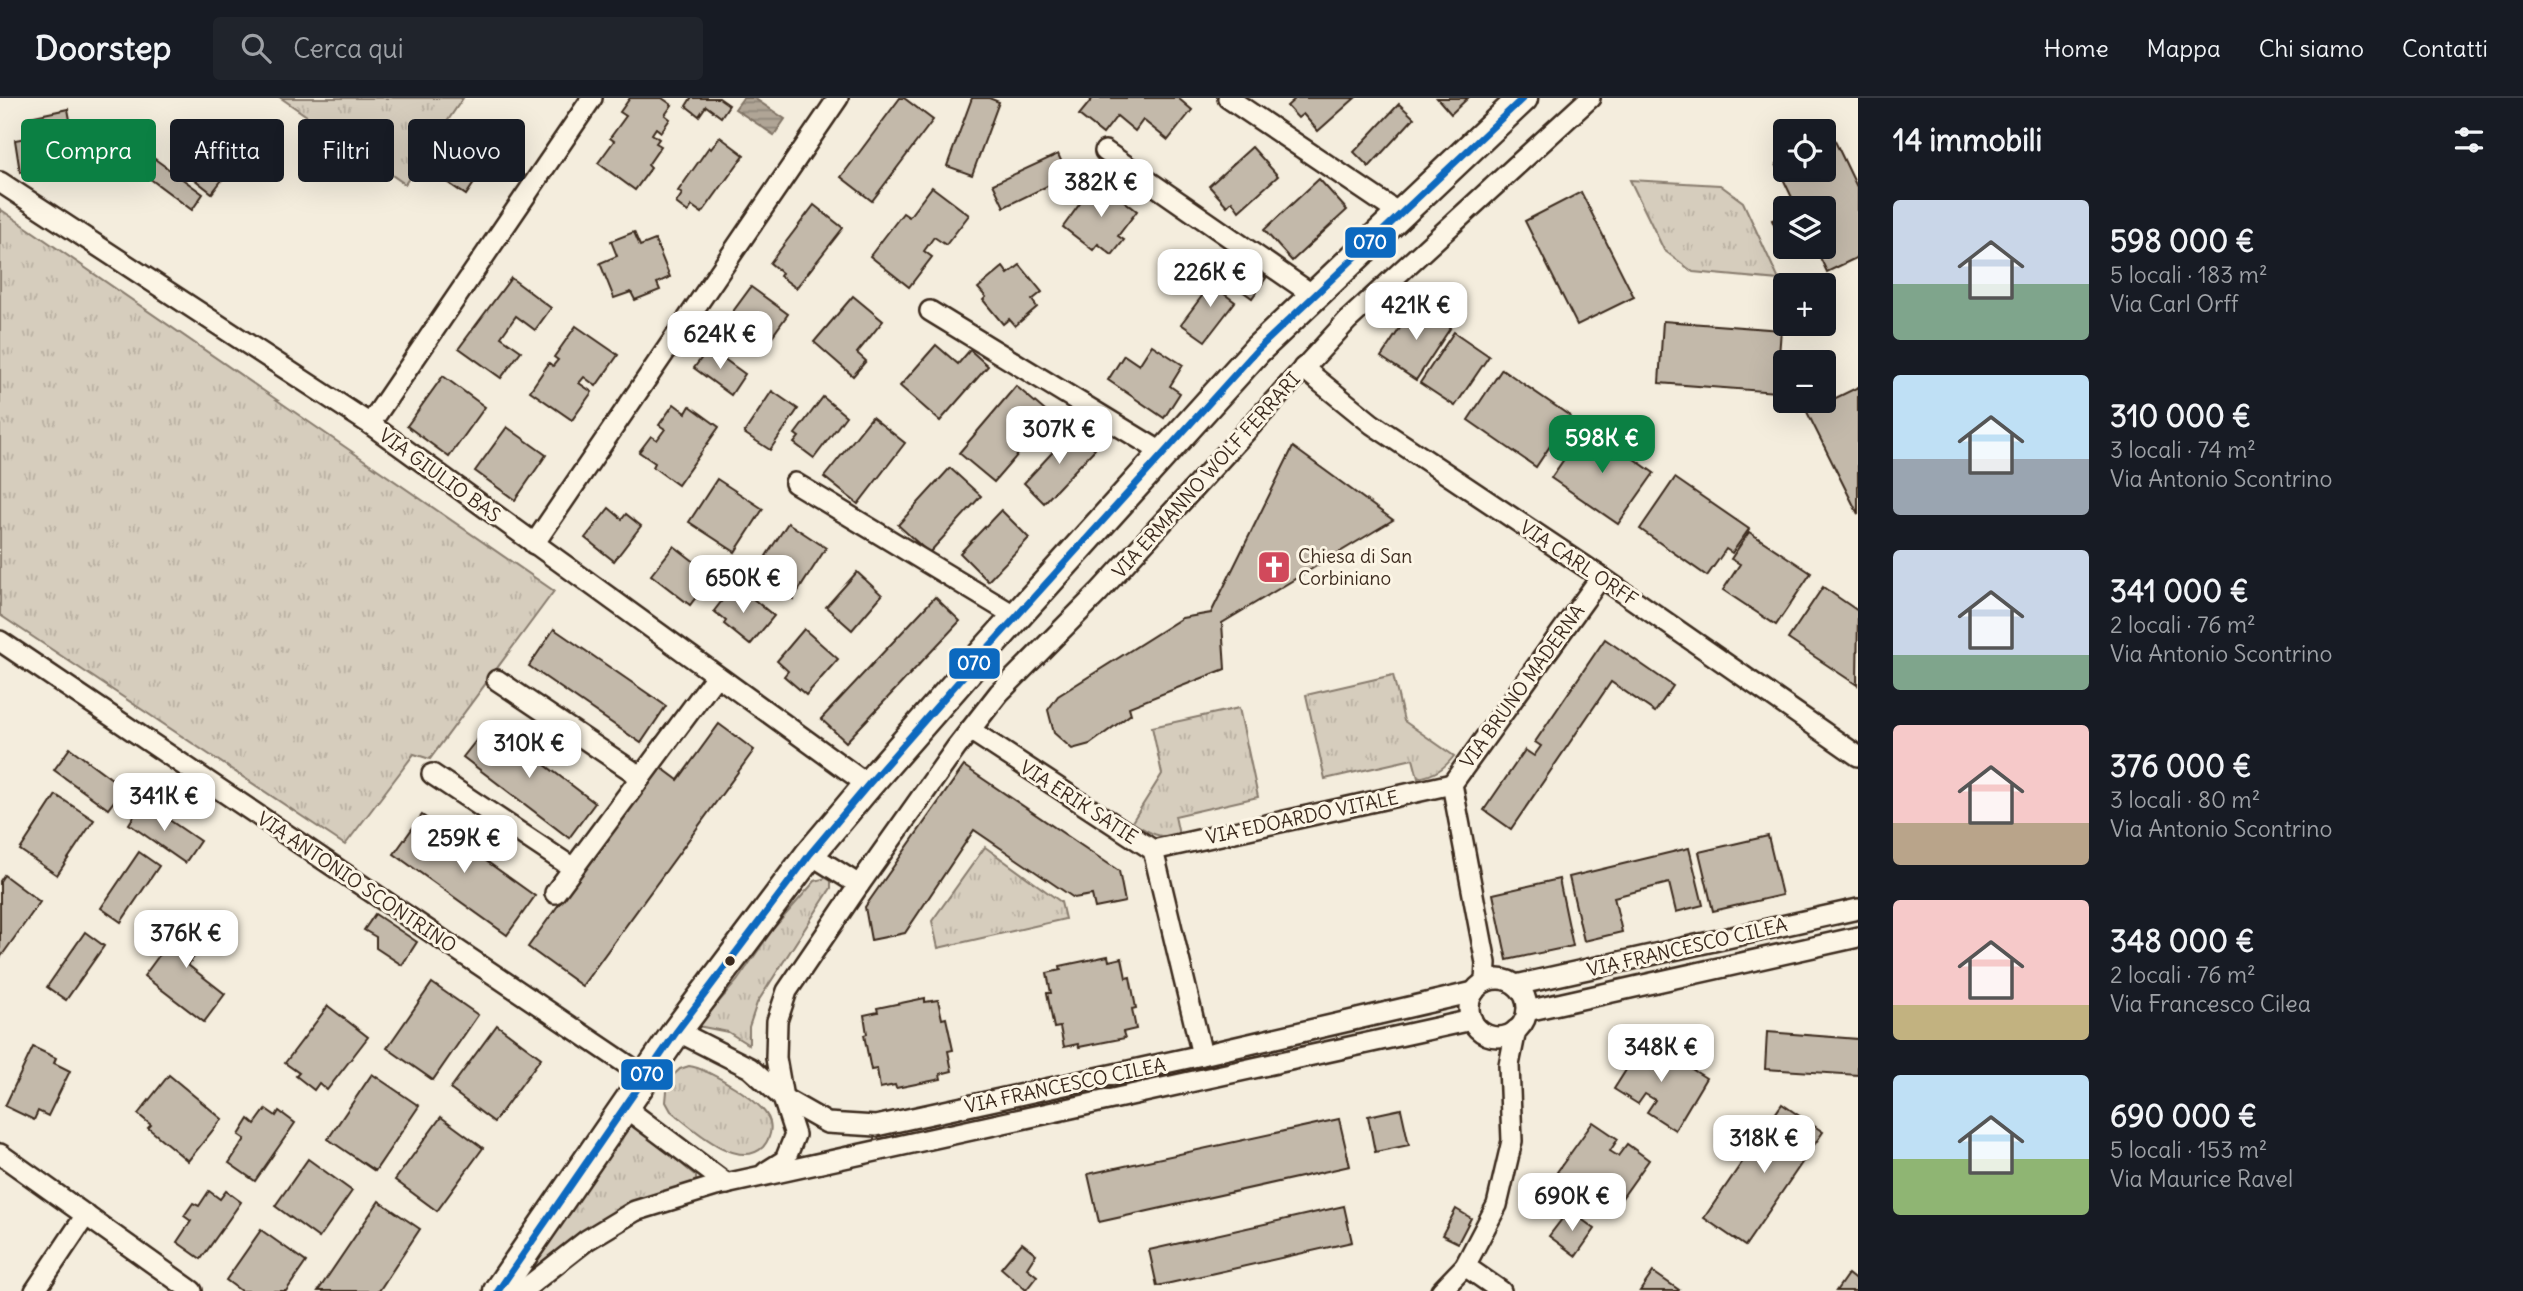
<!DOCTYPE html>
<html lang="it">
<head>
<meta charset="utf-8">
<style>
	body { margin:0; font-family:Delius,sans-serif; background:#20242c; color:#f1f3f6; height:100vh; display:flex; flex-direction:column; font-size:26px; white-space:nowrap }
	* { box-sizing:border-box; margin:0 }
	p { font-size:23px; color:#9ea1a6 }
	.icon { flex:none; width:38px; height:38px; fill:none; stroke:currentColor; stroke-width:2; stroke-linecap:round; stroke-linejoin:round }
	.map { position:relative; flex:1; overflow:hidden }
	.details { display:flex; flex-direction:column; background:#171b24; width:665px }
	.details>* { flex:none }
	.top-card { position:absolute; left:21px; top:21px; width:665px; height:63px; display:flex; gap:14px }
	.buttons { position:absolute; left:1773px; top:21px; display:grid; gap:14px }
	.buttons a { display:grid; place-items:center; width:63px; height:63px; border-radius:7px; background:#171b24; box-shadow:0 7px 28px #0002; font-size:35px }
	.price { position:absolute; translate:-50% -60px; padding:0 16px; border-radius:14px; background:#fff; color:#222; font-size:23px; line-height:46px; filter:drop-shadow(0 2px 4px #0008) }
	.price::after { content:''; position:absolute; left:50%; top:42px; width:21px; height:16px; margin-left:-10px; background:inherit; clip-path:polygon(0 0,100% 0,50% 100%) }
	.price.on { background:#0b8043; color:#fff }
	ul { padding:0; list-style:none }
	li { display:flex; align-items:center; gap:21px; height:175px; padding:0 35px }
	li span { display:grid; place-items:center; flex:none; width:196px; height:140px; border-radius:7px; color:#555 }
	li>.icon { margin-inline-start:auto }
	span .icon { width:84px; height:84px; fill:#fffc; stroke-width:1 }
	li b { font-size:30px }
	h2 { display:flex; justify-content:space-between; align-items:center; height:84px; padding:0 35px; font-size:30px }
	.chip { padding:0 24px; border-radius:7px; background:#171b24; box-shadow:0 7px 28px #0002; font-size:24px; line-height:63px }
	.chip.on { background:#0b8043; color:#fff }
	header { display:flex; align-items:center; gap:42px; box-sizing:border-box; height:98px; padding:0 35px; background:#171b24; border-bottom:2px solid #363941 }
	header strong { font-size:33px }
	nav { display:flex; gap:38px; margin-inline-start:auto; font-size:24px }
	.search { width:490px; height:63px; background:#20242c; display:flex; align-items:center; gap:18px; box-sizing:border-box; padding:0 24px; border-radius:7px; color:#9ea1a6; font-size:26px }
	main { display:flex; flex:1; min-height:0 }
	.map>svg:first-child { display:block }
</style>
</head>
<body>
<header>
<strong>Doorstep</strong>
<div class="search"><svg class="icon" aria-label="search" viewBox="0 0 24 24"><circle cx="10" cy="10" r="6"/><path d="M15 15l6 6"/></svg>Cerca qui</div>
<nav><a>Home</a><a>Mappa</a><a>Chi siamo</a><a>Contatti</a></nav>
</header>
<main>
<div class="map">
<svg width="1858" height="1193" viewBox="0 0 1858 1193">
	<defs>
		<pattern id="grass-tufts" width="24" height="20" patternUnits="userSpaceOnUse" patternTransform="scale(1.75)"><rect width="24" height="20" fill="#d6cdbd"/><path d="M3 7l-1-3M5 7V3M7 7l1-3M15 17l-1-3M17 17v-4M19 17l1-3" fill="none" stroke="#b9b0a2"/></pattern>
		<pattern id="water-rules" width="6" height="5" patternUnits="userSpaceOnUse" patternTransform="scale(1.75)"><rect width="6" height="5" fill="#b0a596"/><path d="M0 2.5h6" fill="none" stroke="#90877a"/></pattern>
	</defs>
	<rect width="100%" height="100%" fill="#f4eddd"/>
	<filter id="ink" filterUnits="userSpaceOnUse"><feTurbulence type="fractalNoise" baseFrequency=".0143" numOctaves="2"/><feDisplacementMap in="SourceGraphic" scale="14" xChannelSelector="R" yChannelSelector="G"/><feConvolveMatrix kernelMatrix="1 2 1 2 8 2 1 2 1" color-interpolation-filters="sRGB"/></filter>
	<g filter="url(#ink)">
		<g fill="url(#grass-tufts)" stroke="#887c6e" stroke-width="2">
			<polygon points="281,0 463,0 405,86"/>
			<polygon points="1630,82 1720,87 1743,104 1779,182 1693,174 1664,152"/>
			<polygon points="0,111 554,493 430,661 414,656 345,747 0,517"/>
			<path d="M1393,577L1404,623L1454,658C1444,671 1434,677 1418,680L1413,661L1325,681L1306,597Z"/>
			<path d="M1239,610L1258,699L1175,718L1179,737C1159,742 1148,734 1132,724L1162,676L1152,629Z"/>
			<polygon points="985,749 1061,804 1065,821 938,850 932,823"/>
			<polygon points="826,780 831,783 831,790 757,905 749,929 749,947 728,934 698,928 737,883 773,831 815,783"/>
			<path d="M689,968C708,970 765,1004 770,1024C772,1033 769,1042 763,1049C738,1073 692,1030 671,1013L666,1004L668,982L680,971Z"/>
			<polygon points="625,1019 696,1078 696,1082 523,1183 522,1165"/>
		</g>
		<polygon fill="url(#water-rules)" stroke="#817466" stroke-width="2" points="743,0 754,0 785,21 774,37 735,11"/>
		<g fill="#c3b9aa" stroke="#3b2a1e" stroke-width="2">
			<polygon points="630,0 662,0 672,7 665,17 670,21 661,34 656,30 652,36 659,41 656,45 661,48 648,67 651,70 635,92 598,65 614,43 610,40 626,18 620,14"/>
			<polygon points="691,0 719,0 729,7 721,19 706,8 699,18 686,8"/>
			<polygon points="900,0 904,0 933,22 872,103 841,79"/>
			<polygon points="972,0 989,0 999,4 972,77 947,68"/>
			<polygon points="1093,0 1178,0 1192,12 1168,42 1143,22 1135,33 1117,18 1103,36 1079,17"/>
			<polygon points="1296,0 1355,0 1318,33 1303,16 1298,20 1287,8"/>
			<polygon points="1437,0 1468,0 1451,16"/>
			<polygon points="1399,6 1414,20 1369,69 1354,54"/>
			<polygon points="68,11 79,70 45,76 44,69 20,74 15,42 32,39 29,19"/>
			<polygon points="473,26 501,45 466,97 438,78"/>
			<polygon points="720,39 744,57 702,115 692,108 688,114 676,105 682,96 678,93 709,49 711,51"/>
			<polygon points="1833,39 1858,91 1858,159 1827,174 1815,149 1824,149 1824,110 1797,110 1776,66 1785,62 1785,72 1824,72 1824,44"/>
			<polygon points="121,49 134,59 119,76 107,66"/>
			<polygon points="1252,49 1278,78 1239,113 1232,103 1227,108 1209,88"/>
			<polygon points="148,56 203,96 192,112 137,71"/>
			<polygon points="212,56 231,70 212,95 194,81"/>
			<polygon points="1058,56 1068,78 1004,109 993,86"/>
			<polygon points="1319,81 1347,112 1292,163 1264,132"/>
			<polygon points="1097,82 1137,113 1118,138 1124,142 1112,157 1098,146 1093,152 1063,129"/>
			<polygon points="932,89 969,117 946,147 934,139 924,153 932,159 909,189 870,158 903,115 909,119"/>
			<polygon points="1581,94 1634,199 1577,227 1525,123"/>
			<polygon points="814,107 843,130 796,190 780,178 782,175 770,165"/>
			<polygon points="1785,117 1785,138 1780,141 1772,122"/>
			<polygon points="634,134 640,148 655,142 670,179 657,185 660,192 635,202 631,194 614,200 600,165 617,158 611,143"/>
			<polygon points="1020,167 1042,194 1032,202 1037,209 1015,228 1009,221 1003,226 983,202 986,199 978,190 1003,169 1008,176"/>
			<polygon points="1252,170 1266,180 1252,200 1238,190"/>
			<polygon points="1220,174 1232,182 1223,195 1235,204 1205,243 1181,226"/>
			<polygon points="511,180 551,210 535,232 516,218 501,239 521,253 501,280 459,250"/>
			<polygon points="751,189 788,216 761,254 723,227"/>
			<polygon points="853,198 883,223 857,255 866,263 853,278 814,244"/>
			<polygon points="1416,206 1451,229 1416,282 1381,259"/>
			<polygon points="1663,223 1781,232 1776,294 1659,285"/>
			<polygon points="576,228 618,257 596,288 584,279 579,285 592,294 572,322 530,293 549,265 553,268 558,262 554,259"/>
			<polygon points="1454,234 1489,258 1455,308 1420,285"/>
			<polygon points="936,247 958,266 970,252 988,268 940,323 900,288"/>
			<polygon points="1152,247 1183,267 1170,288 1180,295 1164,320 1108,282 1124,257 1139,267"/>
			<polygon points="709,250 745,276 731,297 694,270"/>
			<polygon points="1502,271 1570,318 1536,369 1468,322"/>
			<polygon points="443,278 485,309 449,359 407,328"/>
			<polygon points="1016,288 1051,318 994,384 959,355"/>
			<polygon points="1858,289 1858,416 1807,314"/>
			<polygon points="772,293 798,311 770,352 744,335"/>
			<polygon points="823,299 846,318 814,360 794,345 799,339 795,336"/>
			<polygon points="674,306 686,315 690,308 719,329 678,387 653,369 655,365 639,354 651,338 657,342 665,331 659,327"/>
			<polygon points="872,319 905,345 858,406 824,379"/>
			<polygon points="1587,328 1654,375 1618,426 1551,380"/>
			<polygon points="507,329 546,357 515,402 475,373"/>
			<polygon points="1074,331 1095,351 1044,405 1024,385"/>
			<polygon points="1293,349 1393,422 1222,525 1225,571 1129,609 1131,616 1090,646 1072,651 1054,635 1048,612 1058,598 1182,520 1211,515"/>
			<polygon points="950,370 981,398 929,455 898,427"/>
			<polygon points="1675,380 1749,431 1732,455 1726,451 1707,478 1640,431"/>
			<polygon points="717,381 763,411 735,454 689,424"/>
			<polygon points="609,410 622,421 626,416 641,428 614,463 585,440"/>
			<polygon points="1001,412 1029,440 988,483 960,455"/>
			<polygon points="788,425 826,450 793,501 764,482 775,464 766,458"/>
			<polygon points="1749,434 1811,475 1776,527 1723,492 1740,466 1731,461"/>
			<polygon points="674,448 705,472 699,481 706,486 690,507 651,477"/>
			<polygon points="857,474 882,497 852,532 826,509"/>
			<polygon points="735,486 774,518 750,547 724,526 726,523 714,513"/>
			<polygon points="1823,489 1858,513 1857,587 1788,541"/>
			<polygon points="935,499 960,523 846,644 821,621"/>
			<polygon points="554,531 666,608 641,645 529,568"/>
			<polygon points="804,531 838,561 806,597 784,578 788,573 777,563"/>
			<polygon points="1605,541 1673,588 1655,614 1611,584 1511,731 1484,712 1525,652 1534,658 1541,648 1535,644"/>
			<polygon points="490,625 595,705 569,740 463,659"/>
			<polygon points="719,626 754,652 582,888 528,849 659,668 678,682"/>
			<polygon points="70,650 124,690 108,711 54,672"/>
			<polygon points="964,668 1119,773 1125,804 1095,810 1092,797 1074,800 974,732 905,835 871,842 865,809"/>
			<polygon points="56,697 94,722 57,777 20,752"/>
			<polygon points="143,704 200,743 185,765 129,726"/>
			<polygon points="422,717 535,798 507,837 394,756"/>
			<polygon points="1768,738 1782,797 1713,813 1699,754"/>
			<polygon points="1689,750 1703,807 1676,814 1669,785 1614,799 1622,834 1584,843 1569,779"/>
			<polygon points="139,754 159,768 121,824 101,810"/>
			<polygon points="4,777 40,804 0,860 0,783"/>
			<polygon points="1559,781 1573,848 1507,862 1493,796"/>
			<polygon points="191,814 214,832 188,867 225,896 204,924 144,878"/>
			<polygon points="375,816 417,844 402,867 376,850 376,839 364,832"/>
			<polygon points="85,834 104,848 66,902 47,889"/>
			<polygon points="1108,858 1109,863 1122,860 1126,880 1130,879 1136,910 1132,911 1136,931 1123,934 1125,940 1079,949 1078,946 1064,949 1060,929 1054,930 1047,895 1051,895 1047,875 1061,872 1060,868"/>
			<polygon points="432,885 478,917 433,982 387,950"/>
			<polygon points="925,900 925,904 938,902 942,921 946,920 953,952 948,953 952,973 940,976 941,981 896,990 895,987 880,990 877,971 871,972 864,937 867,936 864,917 878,914 877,910"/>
			<polygon points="328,908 368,939 327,992 319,985 314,992 296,978 299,975 285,965"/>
			<polygon points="497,927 541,960 494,1024 450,991"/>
			<polygon points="1767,934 1858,941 1858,977 1765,971"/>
			<polygon points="1645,942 1706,980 1675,1032 1647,1014 1655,1002 1645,996 1638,1006 1614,991"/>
			<polygon points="33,949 56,960 54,965 70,973 48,1018 38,1013 34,1022 5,1008"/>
			<polygon points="372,976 419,1008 375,1073 328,1041"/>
			<polygon points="169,977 222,1021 188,1063 148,1030 151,1027 138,1016"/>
			<polygon points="1782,1006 1823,1034 1745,1148 1704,1120"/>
			<polygon points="266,1011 276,1018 279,1013 295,1025 255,1083 229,1065 245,1041 239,1037 249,1021 255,1026"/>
			<polygon points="1401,1011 1409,1047 1375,1054 1368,1018"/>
			<polygon points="441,1019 483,1050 437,1113 395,1082"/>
			<polygon points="1339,1021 1350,1068 1099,1124 1088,1076"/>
			<polygon points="1593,1024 1618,1041 1610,1053 1618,1058 1627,1046 1649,1062 1612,1114 1557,1074"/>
			<polygon points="308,1061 352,1093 319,1140 275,1108"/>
			<polygon points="209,1093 220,1101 226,1093 241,1104 201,1161 177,1144 191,1123 184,1118 193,1105 199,1108"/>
			<polygon points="379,1103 420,1131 379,1193 318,1193"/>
			<polygon points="1344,1108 1352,1144 1157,1188 1149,1152"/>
			<polygon points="1456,1111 1471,1120 1458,1145 1442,1137"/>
			<polygon points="1569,1112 1595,1131 1576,1158 1549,1138"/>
			<polygon points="261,1132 306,1164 286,1193 241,1193 226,1182"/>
			<polygon points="1022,1145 1036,1156 1027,1170 1037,1178 1026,1192 1001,1170"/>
			<polygon points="1653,1174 1679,1192 1678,1193 1640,1193"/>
			<polygon points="1848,1176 1858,1184 1858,1193 1836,1193"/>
		</g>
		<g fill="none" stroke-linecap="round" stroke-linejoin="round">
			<g stroke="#3b2a1e" stroke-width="24">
				<g id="street">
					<polyline points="1228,0 1400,116"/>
					<polyline points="1105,53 1313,197"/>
					<polyline points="0,84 370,326 868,687"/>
					<polyline points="930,213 1163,355"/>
					<polyline points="1303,270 1372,326 1601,479 1858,658"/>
					<polyline points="370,326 592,0"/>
					<polyline points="795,385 1017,519"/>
					<polyline points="534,446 838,0"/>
					<polyline points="0,543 644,978"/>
					<polyline points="497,582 641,679"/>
					<polyline points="970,632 1153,752 1202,957"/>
					<polyline points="432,676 573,770"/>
					<polyline points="1153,752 1452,686"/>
					<polyline points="859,787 956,650 999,595 1099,494 1347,223 1590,0"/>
					<polyline points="555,795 716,578"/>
					<circle cx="1498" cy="910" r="29"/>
					<polyline points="1485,884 1486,865 1452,686 1601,479"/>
					<polyline points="1516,887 1858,811"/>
					<polyline points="1527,913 1858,839"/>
					<polyline points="677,933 750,970 783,1000 827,1025 876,1028 1202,957 1474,894"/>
					<polyline points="623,1008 727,1086"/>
					<polyline points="0,1056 192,1193"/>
					<polyline points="766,1074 785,1062 795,1037 783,1000 776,960 777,923 787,893 859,787 810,756"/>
					<polyline points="1465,1168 1501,1193"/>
					<polyline points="35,1193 86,1117"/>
					<polyline points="522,1193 587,1142 635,1113 716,1088 1472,922"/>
					<polyline points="1441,1193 1465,1168 1497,1107 1512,1043 1509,967 1516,932"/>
				</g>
			</g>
			<g stroke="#3b2a1e" stroke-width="33">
				<polyline id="secondary" points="498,1193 677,933 810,756 868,687 988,550 1257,252 1523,0"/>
			</g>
			<use href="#street" stroke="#fcf5e5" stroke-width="19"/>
			<use href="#secondary" stroke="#fcf5e5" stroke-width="28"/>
			<g stroke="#fcf5e5" stroke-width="12">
				<polyline id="bus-1" points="498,1193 677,933 810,756 868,687 988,550 1257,252 1523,0"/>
			</g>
			<use href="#bus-1" stroke="#0c69bf" stroke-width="7"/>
		</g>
	</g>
	<defs>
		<g id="church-square" transform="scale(1.75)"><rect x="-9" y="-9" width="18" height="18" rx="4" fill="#d1495b" stroke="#fcf5e5"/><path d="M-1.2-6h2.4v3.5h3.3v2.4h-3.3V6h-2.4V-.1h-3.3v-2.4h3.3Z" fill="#fff"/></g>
	</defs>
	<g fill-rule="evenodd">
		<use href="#church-square" x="1274" y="469"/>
	</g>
	<circle fill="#3b2a1e" stroke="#fcf5e5" stroke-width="2.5" cx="730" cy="863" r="6"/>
	<g text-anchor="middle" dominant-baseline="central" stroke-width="6" stroke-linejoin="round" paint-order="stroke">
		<g font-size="19" fill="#3b2a1e" stroke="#fcf5e5">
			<text transform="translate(440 377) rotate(36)">VIA GIULIO BAS</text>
			<text transform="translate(1206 377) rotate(-48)">VIA ERMANNO WOLF FERRARI</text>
			<text transform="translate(1579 465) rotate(34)">VIA CARL ORFF</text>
			<text transform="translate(1522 588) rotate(-54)">VIA BRUNO MADERNA</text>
			<text transform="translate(1079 704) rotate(33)">VIA ERIK SATIE</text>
			<text transform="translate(1302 719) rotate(-12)">VIA EDOARDO VITALE</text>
			<text transform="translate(357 784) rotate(34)">VIA ANTONIO SCONTRINO</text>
			<text transform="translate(1687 849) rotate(-13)">VIA FRANCESCO CILEA</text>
			<text transform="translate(1065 987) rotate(-12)">VIA FRANCESCO CILEA</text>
		</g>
		<g font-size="19" fill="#3b2a1e" stroke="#fcf5e5" text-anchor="start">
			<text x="1298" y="458">Chiesa di San<tspan x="1298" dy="22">Corbiniano</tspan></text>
		</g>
	</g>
	<g stroke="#fcf5e5" stroke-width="2.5">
		<rect x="1344" y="128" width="53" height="33" rx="7" fill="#0c69bf"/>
		<rect x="948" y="549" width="53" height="33" rx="7" fill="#0c69bf"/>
		<rect x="620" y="960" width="54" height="33" rx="7" fill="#0c69bf"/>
	</g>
	<g font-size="19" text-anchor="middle" font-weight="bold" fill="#fff">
		<text x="1370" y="151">070</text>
		<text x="974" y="572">070</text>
		<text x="647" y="983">070</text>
	</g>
</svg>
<div class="buttons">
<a><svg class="icon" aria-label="locate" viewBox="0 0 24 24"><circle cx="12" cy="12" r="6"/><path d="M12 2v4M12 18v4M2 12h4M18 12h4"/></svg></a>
<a><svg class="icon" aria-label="layers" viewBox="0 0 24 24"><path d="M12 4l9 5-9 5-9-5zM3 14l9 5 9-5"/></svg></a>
<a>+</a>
<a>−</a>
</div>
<b class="price" style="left:1101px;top:121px">382K €</b>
<b class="price" style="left:1210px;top:211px">226K €</b>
<b class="price" style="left:1416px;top:244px">421K €</b>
<b class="price" style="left:720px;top:273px">624K €</b>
<b class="price" style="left:1059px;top:368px">307K €</b>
<b class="price on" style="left:1602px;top:377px">598K €</b>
<b class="price" style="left:743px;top:517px">650K €</b>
<b class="price" style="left:529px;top:682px">310K €</b>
<b class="price" style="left:164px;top:735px">341K €</b>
<b class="price" style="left:464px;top:777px">259K €</b>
<b class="price" style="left:186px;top:872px">376K €</b>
<b class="price" style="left:1661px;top:986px">348K €</b>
<b class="price" style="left:1764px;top:1077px">318K €</b>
<b class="price" style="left:1572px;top:1135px">690K €</b>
<div class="top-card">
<a class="chip on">Compra</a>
<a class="chip">Affitta</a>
<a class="chip">Filtri</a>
<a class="chip">Nuovo</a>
</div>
</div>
<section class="details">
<h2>14 immobili<svg class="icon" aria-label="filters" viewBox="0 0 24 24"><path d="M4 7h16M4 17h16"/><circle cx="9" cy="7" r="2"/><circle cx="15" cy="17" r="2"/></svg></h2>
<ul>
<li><span style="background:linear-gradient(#c9d6e8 60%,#7fa58c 0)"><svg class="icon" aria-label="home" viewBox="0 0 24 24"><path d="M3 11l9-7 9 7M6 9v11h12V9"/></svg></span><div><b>598 000 €</b><p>5 locali · 183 m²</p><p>Via Carl Orff</p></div></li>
<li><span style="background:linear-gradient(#bfe0f5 60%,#9aa5b1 0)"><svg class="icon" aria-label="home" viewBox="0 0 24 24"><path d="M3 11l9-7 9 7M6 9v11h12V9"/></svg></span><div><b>310 000 €</b><p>3 locali · 74 m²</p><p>Via Antonio Scontrino</p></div></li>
<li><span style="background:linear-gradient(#c9d6e8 75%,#7fa58c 0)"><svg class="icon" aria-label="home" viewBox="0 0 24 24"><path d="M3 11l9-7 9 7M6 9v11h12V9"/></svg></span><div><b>341 000 €</b><p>2 locali · 76 m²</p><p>Via Antonio Scontrino</p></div></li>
<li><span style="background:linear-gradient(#f6c9c9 70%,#b9a48a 0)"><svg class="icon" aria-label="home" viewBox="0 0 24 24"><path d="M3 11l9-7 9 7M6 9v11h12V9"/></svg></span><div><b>376 000 €</b><p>3 locali · 80 m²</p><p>Via Antonio Scontrino</p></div></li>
<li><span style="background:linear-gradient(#f6c9c9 75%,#c2b280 0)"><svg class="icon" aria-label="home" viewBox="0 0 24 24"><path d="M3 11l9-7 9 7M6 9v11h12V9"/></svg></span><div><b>348 000 €</b><p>2 locali · 76 m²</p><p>Via Francesco Cilea</p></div></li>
<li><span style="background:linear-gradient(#bfe0f5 60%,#8fb573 0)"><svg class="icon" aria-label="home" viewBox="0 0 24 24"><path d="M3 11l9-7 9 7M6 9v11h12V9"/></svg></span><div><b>690 000 €</b><p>5 locali · 153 m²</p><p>Via Maurice Ravel</p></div></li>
</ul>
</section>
</main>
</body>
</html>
